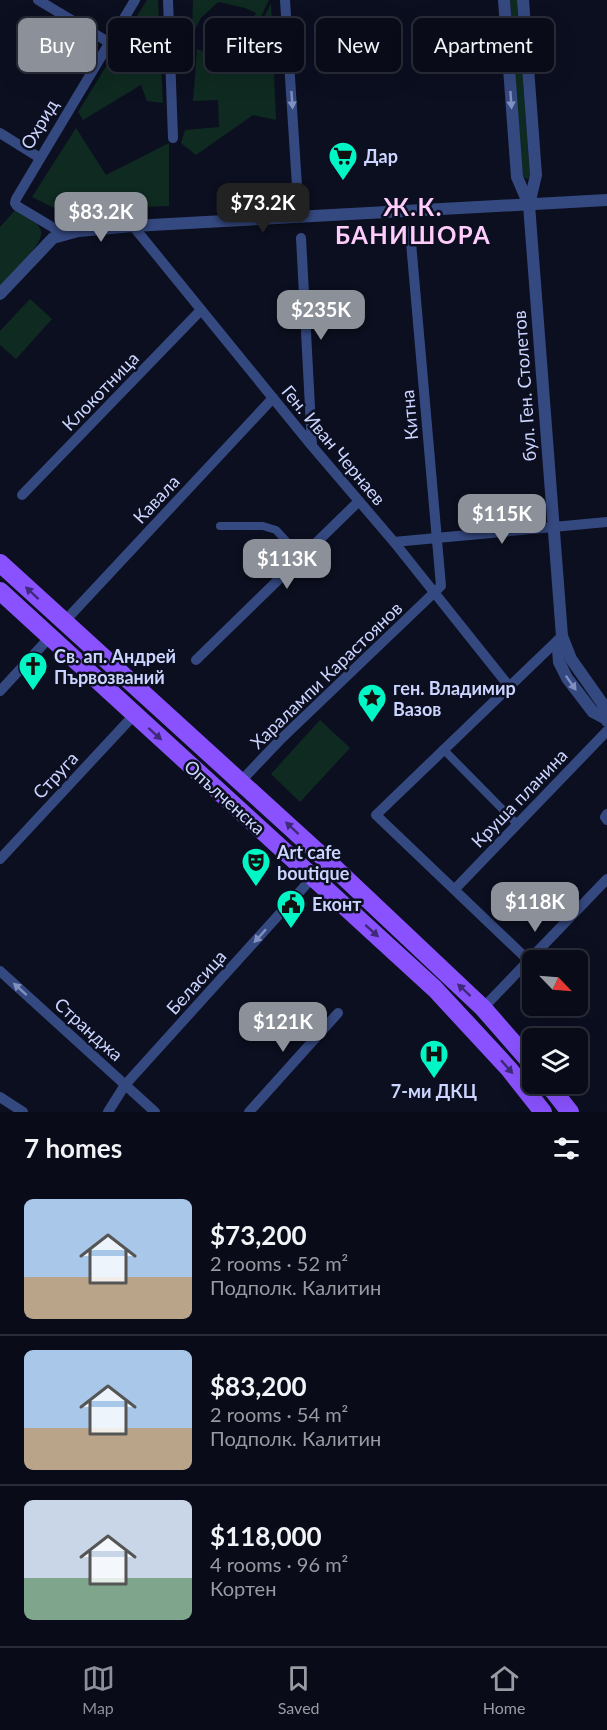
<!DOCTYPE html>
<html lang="en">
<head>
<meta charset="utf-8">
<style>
	body { margin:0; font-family:Lato,sans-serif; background:#171925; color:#f1f3f6; height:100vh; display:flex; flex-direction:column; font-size:22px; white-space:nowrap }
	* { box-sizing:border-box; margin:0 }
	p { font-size:20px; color:#999ba2 }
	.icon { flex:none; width:33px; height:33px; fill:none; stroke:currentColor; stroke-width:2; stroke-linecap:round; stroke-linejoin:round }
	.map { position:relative; height:1112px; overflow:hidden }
	.sheet { display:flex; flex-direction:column; background:#090b18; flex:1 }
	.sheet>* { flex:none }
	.top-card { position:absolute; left:18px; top:18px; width:572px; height:54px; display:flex; gap:12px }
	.needle { width:39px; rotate:115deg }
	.fabs { position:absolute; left:522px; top:950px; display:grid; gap:12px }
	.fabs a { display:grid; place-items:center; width:66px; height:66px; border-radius:9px; background:#090b18; box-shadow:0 6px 24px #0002,0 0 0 2px #292b37; font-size:30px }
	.price { position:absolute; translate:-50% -51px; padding:0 14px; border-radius:12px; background:#8c9099; color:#fff; font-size:20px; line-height:39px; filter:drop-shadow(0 2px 3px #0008) }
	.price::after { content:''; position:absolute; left:50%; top:36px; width:18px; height:14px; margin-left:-9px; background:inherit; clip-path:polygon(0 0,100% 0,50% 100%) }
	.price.current { background:#222; color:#fff }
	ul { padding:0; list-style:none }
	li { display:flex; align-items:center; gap:18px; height:150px; padding:0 24px }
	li+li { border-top:2px solid #292b37 }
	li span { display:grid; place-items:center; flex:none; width:168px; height:120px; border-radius:9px; color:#555 }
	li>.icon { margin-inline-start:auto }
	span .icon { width:72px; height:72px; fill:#fffc; stroke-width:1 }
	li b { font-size:26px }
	h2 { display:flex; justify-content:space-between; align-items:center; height:72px; padding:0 24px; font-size:26px }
	.tag { padding:0 21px; border-radius:9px; background:#090b18; box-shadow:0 6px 24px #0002,0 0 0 2px #292b37; font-size:21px; line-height:54px }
	.tag.current { background:#8c9099; color:#fff }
	.dock { display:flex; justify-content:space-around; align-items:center; height:84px; border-top:2px solid #292b37; background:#090b18; font-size:16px; color:#999ba2 }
	.dock a { display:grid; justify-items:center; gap:3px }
	.dock .current { color:#8c9099 }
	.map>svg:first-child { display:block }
</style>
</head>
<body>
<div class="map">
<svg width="607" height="1112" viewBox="0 0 607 1112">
	<rect width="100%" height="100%" fill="#0c0f20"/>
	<g fill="#0f2a21">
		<polygon points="147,0 158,0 163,103 147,101 141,85 83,120 78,112"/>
		<polygon points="193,0 269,0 255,29 251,23 256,13 245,8 218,2 201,18 194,31 192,32"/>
		<polygon points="510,0 517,0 530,177 527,179 522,176"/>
		<polygon points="271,3 276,120 253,115 196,155 181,143 185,130 219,127 218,100 193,101 197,49 241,66"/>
		<polygon points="76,128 106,175 169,143 169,206 60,211 32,197"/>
		<path d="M17,208C25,214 38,221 41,231C44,245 10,276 0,287V227Z"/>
		<polygon points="30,299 52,319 16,359 0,345 0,331"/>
		<polygon points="320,720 350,748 300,802 271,774"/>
	</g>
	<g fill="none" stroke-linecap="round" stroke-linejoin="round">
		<g stroke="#354981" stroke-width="8">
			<polyline points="220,526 263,526 276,530 301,557"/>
			<polyline points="443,749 517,824"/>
		</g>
		<g stroke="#354981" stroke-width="10">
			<polyline points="38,0 110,43"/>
			<polyline points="168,0 173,138"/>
			<polyline points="285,0 299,217"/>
			<polyline points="0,133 40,158"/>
			<polyline points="133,226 312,446 394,542 508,685"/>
			<polyline points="64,234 17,206 15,203 16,199 135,0"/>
			<polyline points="301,238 312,445"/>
			<polyline points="22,495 201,310"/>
			<polyline points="394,542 607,522"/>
			<polyline points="64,622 273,398"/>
			<polyline points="196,660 359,501"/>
			<polyline points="0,691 50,637"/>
			<polyline points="241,781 280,740 441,586 410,231"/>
			<polyline points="607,814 605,817 607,820"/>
			<polyline points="0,859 134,715"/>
			<polyline points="455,889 607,731"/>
			<polyline points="529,961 376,815 562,636"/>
			<polyline points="0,971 155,1112"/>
			<polyline points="483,1008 607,879"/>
			<polyline points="0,1097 23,1112"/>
			<polyline points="108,1112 125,1085 313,877"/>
			<polyline points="249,1112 338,1013"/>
		</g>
		<g stroke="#354981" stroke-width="12">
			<polyline points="504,0 517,177 529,205"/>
			<polyline points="523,0 536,175 529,205 562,636 571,659 602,703 607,721"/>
			<polyline points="0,294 53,238 78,231 133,226 607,200"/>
			<polyline points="562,636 558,649 559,662 567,678 593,712 606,719"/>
		</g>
		<g stroke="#8a52ff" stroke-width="18">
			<polyline points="0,563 324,858 483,1008 532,1064"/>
			<polyline points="0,591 435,989 509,1069 543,1112"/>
			<polyline points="547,1083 570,1112"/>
		</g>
	</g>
	<defs><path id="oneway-solid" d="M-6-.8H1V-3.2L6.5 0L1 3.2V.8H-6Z" transform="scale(1.5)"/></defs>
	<g fill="#808fc0">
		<use href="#oneway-solid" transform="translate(292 100) rotate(86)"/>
		<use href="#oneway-solid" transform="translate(511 100) rotate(86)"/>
		<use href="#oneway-solid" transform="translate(571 683) rotate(55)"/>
		<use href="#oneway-solid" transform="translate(260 936) rotate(132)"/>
		<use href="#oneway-solid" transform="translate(20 989) rotate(-138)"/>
	</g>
	<g fill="#3e2a79">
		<use href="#oneway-solid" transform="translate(32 593) rotate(-137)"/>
		<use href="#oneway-solid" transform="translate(155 734) rotate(42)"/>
		<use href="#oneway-solid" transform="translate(292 828) rotate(-137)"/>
		<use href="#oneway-solid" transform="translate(372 931) rotate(42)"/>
		<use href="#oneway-solid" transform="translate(464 990) rotate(-137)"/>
		<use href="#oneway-solid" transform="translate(507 1067) rotate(49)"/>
	</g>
	<defs>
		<g id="supermarket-pin" transform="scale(1.5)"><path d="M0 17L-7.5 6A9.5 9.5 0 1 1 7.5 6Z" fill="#00f6c4" stroke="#0c0f20"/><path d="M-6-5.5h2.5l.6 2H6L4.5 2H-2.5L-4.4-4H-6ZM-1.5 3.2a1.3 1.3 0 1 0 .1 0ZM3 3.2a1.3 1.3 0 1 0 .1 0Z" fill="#111"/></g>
		<g id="church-pin" transform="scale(1.5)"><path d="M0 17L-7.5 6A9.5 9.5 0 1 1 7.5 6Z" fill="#00f6c4" stroke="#0c0f20"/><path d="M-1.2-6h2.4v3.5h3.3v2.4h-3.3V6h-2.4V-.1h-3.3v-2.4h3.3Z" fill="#111"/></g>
		<g id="sight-pin" transform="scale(1.5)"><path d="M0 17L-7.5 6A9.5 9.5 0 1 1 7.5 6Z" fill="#00f6c4" stroke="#0c0f20"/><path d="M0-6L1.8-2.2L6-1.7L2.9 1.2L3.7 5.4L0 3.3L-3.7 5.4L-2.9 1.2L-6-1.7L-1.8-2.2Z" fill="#111"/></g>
		<g id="theatre-pin" transform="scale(1.5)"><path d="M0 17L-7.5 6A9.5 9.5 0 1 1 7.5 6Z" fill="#00f6c4" stroke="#0c0f20"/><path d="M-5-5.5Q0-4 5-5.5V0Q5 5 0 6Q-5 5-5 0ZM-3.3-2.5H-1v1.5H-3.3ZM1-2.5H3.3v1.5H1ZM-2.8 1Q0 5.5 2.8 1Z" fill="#111"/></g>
		<g id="civic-pin" transform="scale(1.5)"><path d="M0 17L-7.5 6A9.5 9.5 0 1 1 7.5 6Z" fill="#00f6c4" stroke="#0c0f20"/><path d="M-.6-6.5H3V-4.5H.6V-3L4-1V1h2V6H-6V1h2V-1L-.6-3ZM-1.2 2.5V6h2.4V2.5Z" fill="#111"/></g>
		<g id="hospital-pin" transform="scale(1.5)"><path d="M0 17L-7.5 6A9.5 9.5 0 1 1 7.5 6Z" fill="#00f6c4" stroke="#0c0f20"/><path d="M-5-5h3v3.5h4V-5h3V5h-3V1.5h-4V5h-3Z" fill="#111"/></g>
	</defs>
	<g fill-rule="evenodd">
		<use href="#supermarket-pin" x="343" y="156"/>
		<use href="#church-pin" x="33" y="666"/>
		<use href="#sight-pin" x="372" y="698"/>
		<use href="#theatre-pin" x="256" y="862"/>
		<use href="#civic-pin" x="291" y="904"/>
		<use href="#hospital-pin" x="434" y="1054"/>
	</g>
	<g text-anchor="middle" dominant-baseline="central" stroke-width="5" stroke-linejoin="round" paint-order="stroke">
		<g font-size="18" fill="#cbd5ff" stroke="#0c0f20">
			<text transform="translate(39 124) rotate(-59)">Охрид</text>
			<text transform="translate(524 386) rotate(-94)">бул. Ген. Столетов</text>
			<text transform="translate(100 391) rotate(-46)">Клокотница</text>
			<text transform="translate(409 415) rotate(-95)">Китна</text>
			<text transform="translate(334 445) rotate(50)">Ген. Иван Чернаев</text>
			<text transform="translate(156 499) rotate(-47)">Кавала</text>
			<text transform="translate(326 675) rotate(-44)">Харалампи Карастоянов</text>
			<text transform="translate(55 775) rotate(-47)">Струга</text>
			<text transform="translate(225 797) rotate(42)">Опълченска</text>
			<text transform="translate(519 798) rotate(-46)">Круша планина</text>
			<text transform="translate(196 982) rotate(-48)">Беласица</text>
			<text transform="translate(89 1029) rotate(42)">Странджа</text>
		</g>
		<g font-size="18" font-weight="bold" fill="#cbd5ff" stroke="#0c0f20" text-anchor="start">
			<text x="364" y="156">Дар</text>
			<text x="54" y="656">Св. ап. Андрей<tspan x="54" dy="21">Първозваний</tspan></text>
			<text x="393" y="688">ген. Владимир<tspan x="393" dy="21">Вазов</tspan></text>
			<text x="277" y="852">Art cafe<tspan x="277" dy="21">boutique</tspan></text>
			<text x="312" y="904">Еконт</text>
			<text x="434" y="1091" text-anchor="middle">7-ми ДКЦ</text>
		</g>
		<g font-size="24" font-weight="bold" letter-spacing="1.5" fill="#ffcdfc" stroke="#0c0f20">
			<text x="413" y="206">Ж.К.<tspan x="413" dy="28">БАНИШОРА</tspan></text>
		</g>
	</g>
</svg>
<div class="fabs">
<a><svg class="needle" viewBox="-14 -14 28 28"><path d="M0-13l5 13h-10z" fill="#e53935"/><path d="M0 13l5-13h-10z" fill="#999ba2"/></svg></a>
<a><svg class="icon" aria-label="layers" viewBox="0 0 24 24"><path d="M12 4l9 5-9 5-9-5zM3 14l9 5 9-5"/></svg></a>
</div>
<b class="price current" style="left:263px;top:234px">$73.2K</b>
<b class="price" style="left:101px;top:243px">$83.2K</b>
<b class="price" style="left:321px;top:341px">$235K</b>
<b class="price" style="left:502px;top:545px">$115K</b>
<b class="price" style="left:287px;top:590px">$113K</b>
<b class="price" style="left:535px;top:933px">$118K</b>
<b class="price" style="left:283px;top:1053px">$121K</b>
<div class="top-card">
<a class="tag current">Buy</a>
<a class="tag">Rent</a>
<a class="tag">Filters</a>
<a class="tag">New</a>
<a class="tag">Apartment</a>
</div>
</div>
<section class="sheet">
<h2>7 homes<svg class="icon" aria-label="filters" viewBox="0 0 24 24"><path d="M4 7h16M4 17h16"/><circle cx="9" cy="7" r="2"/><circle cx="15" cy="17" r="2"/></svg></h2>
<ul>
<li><span style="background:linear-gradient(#a9c7e8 65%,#b9a48a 0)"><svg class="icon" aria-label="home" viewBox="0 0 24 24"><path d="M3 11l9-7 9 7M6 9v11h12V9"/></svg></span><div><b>$73,200</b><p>2 rooms · 52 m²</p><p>Подполк. Калитин</p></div></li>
<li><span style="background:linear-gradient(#a9c7e8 65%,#b9a48a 0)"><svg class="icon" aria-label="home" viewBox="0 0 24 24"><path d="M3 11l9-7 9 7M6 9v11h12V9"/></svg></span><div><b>$83,200</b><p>2 rooms · 54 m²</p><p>Подполк. Калитин</p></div></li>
<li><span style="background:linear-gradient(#c9d6e8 65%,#7fa58c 0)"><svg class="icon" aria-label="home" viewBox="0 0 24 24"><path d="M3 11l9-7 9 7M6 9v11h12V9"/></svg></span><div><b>$118,000</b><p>4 rooms · 96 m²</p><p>Кортен</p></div></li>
</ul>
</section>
<nav class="dock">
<a class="current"><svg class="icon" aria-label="map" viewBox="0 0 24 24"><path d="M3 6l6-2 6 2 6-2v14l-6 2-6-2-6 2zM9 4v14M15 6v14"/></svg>Map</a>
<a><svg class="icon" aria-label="saved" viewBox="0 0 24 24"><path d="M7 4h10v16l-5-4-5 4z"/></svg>Saved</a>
<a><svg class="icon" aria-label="home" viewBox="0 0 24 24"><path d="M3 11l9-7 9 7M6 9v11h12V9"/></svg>Home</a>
</nav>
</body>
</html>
